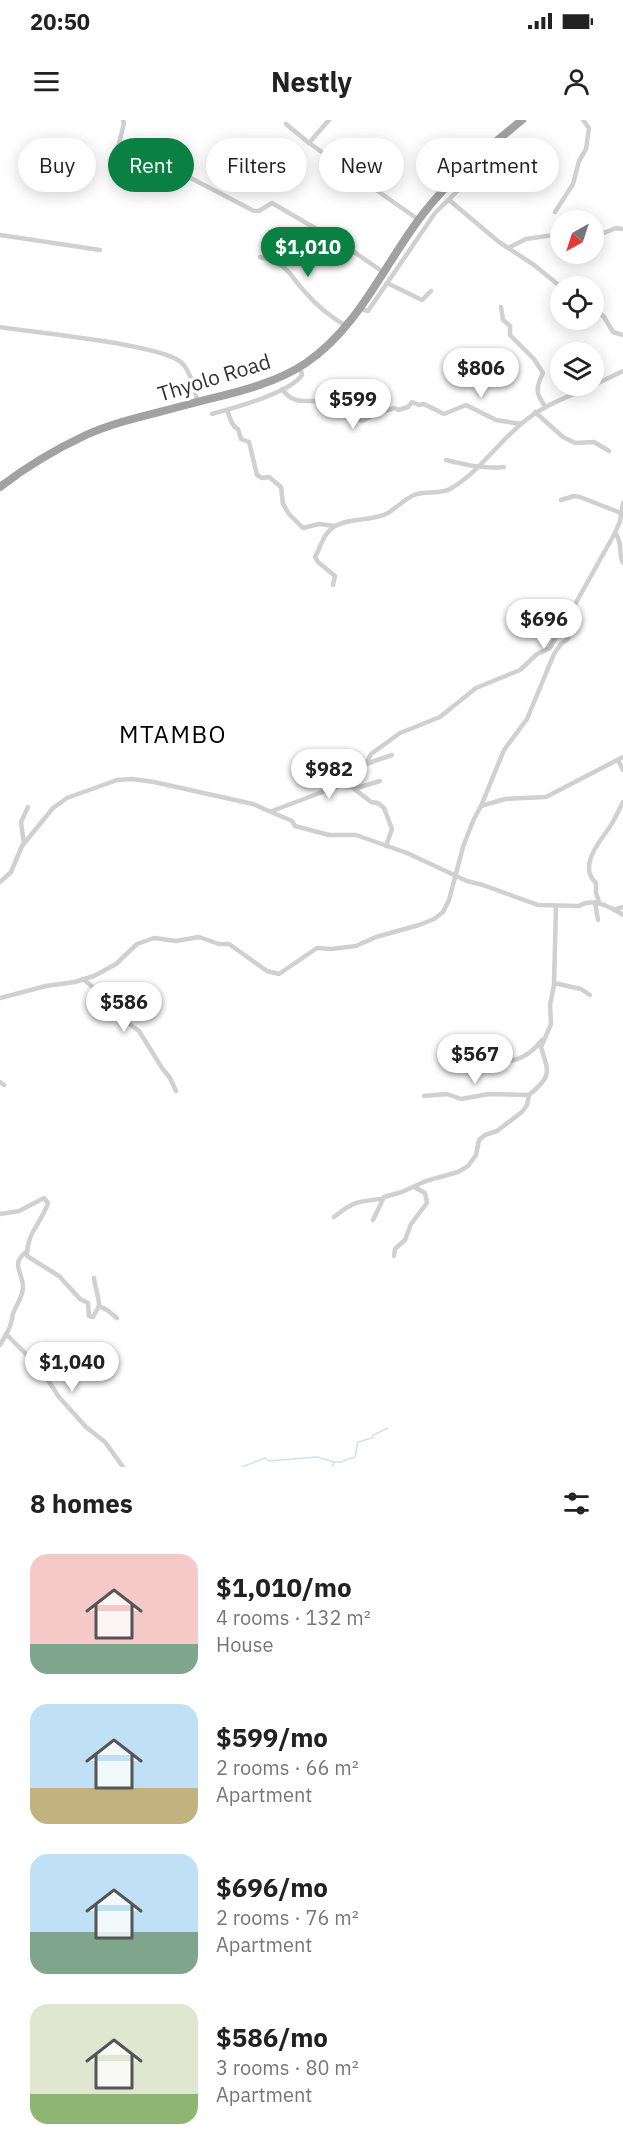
<!DOCTYPE html>
<html lang="en">
<head>
<meta charset="utf-8">
<style>
	body { margin:0; font-family:"IBM Plex Sans",sans-serif; background:#f6f6f6; color:#222; height:100vh; display:flex; flex-direction:column; font-size:22px; white-space:nowrap }
	* { box-sizing:border-box; margin:0 }
	p { font-size:20px; color:#767676 }
	.icon { flex:none; width:33px; height:33px; fill:none; stroke:currentColor; stroke-width:2; stroke-linecap:round; stroke-linejoin:round }
	.map { position:relative; height:1347px; overflow:hidden }
	.panel { display:flex; flex-direction:column; background:#fff; flex:1 }
	.panel>* { flex:none }
	.guide { position:absolute; left:18px; top:18px; width:588px; height:54px; display:flex; gap:12px }
	.needle { width:39px; rotate:219deg }
	.buttons { position:absolute; left:550px; top:90px; display:grid; gap:12px }
	.buttons a { display:grid; place-items:center; width:54px; height:54px; border-radius:50%; background:#fff; box-shadow:0 3px 15px #0003; font-size:30px }
	.price { position:absolute; translate:-50% -51px; padding:0 14px; border-radius:21px; background:#fff; color:#222; font-size:20px; line-height:39px; filter:drop-shadow(0 2px 3px #0008) }
	.price::after { content:''; position:absolute; left:50%; top:36px; width:18px; height:14px; margin-left:-9px; background:inherit; clip-path:polygon(0 0,100% 0,50% 100%) }
	.price.on { background:#0b8043; color:#fff }
	ul { padding:0; list-style:none }
	li { display:flex; align-items:center; gap:18px; height:150px; padding:0 30px }
	li span { display:grid; place-items:center; flex:none; width:168px; height:120px; border-radius:18px; color:#555 }
	li>.icon { margin-inline-start:auto }
	span .icon { width:72px; height:72px; fill:#fffc; stroke-width:1 }
	li b { font-size:26px }
	h2 { display:flex; justify-content:space-between; align-items:center; height:72px; padding:0 30px; font-size:26px }
	.chip { padding:0 21px; border-radius:27px; background:#fff; box-shadow:0 3px 15px #0003; font-size:21px; line-height:54px }
	.chip.on { background:#0b8043; color:#fff }
	.status { display:flex; justify-content:space-between; align-items:center; height:42px; padding:0 30px; background:#fff; direction:ltr }
	.status svg { height:16px; fill:currentColor }
	header { display:flex; justify-content:space-between; align-items:center; height:78px; padding:0 30px; background:#fff; font-size:27px; font-weight:700 }
	.map>svg:first-child { display:block }
</style>
</head>
<body>
<div class="status"><b>20:50</b><svg viewBox="0 0 49 12"><path d="M0 12V9h3v3zM5 12V6h3v6zM10 12V3h3v9zM15 12V0h3v12zM26 1h20v11H26zM47 4h2v5h-2z"/></svg></div>
<header><svg class="icon" aria-label="menu" viewBox="0 0 24 24"><path d="M4 6h16M4 12h16M4 18h16"/></svg>Nestly<svg class="icon" aria-label="person" viewBox="0 0 24 24"><circle cx="12" cy="8" r="4"/><path d="M4 21q1-7 8-7t8 7"/></svg></header>
<div class="map">
<svg width="623" height="1347" viewBox="0 0 623 1347">
	<rect width="100%" height="100%" fill="#fff"/>
	<g fill="none" stroke-linecap="round" stroke-linejoin="round">
		<g stroke="#cfe2ee" stroke-width="1.5">
			<polyline points="242,1347 265,1338 269,1341 317,1337 334,1342"/>
			<polyline points="332,1347 334,1342 341,1342 355,1337 358,1322 372,1318 373,1315 388,1308"/>
		</g>
		<g stroke="#d0d0d0" stroke-width="4.5">
			<path d="M123,0L124,3L116,36C121,46 150,54 161,61L174,52L183,54L254,91H259L272,83L344,125L383,152"/>
			<polyline points="286,4 309,23 419,100"/>
			<polyline points="309,23 329,0"/>
			<polyline points="449,80 499,122 534,145 561,167"/>
			<polyline points="555,92 573,64 579,41 586,29 589,8 583,0"/>
			<polyline points="0,115 100,130"/>
			<polyline points="594,117 616,108 623,109"/>
			<polyline points="508,128 526,119 561,114"/>
			<path d="M260,137C288,143 289,155 306,173C318,187 331,197 346,206"/>
			<polyline points="387,163 422,180 431,171"/>
			<path d="M501,187L503,200L510,206V215L534,239L543,253C536,267 535,273 545,286"/>
			<polyline points="594,188 604,197 613,212 623,215"/>
			<polyline points="360,189 368,191 435,93 497,32 498,29 496,22"/>
			<path d="M0,207C34,213 163,224 182,243C191,252 194,270 198,282"/>
			<polyline points="594,265 623,251"/>
			<path d="M282,269C296,289 312,276 329,284C340,289 350,297 362,301L378,293L395,288L398,290L408,287L412,282L419,285L424,284L444,294L466,285L496,300L520,304"/>
			<path d="M227,290C230,297 231,306 238,309L241,319L249,322L257,355L262,358L269,357L281,367L283,384L289,394L303,408L319,404L335,406"/>
			<polyline points="535,292 563,317 575,323 594,322 609,331"/>
			<path d="M212,294C233,288 290,273 302,255L300,246"/>
			<path d="M446,340C466,345 484,349 504,347"/>
			<polyline points="561,380 574,376 580,377 621,393"/>
			<path d="M615,413C623,422 618,433 623,443"/>
			<path d="M333,465L335,456L318,442L315,437C319,430 321,423 325,416C339,394 368,404 388,393C396,388 405,379 414,375C425,370 439,375 450,369C478,353 497,324 521,304C544,284 566,278 593,266"/>
			<polyline points="618,640 623,650"/>
			<polyline points="364,647 371,634 400,613 440,597 476,568 520,550 537,534 550,528 558,513 567,505"/>
			<polyline points="345,664 357,659 366,644 392,635"/>
			<polyline points="353,668 371,682 378,683 384,688 392,709 386,726"/>
			<polyline points="481,686 504,630 527,599 554,534 561,524 568,519 568,497 615,413 620,401 623,383"/>
			<polyline points="272,691 341,665 357,668 380,661"/>
			<polyline points="24,724 21,702 28,687"/>
			<path d="M0,762L11,752L22,726L53,688L67,678L117,660L132,659L154,662L253,684L292,701L295,706L329,715H356L407,733L467,761L483,765L538,785L579,786C593,777 610,786 623,795"/>
			<polyline points="595,782 598,800"/>
			<path d="M599,782L596,773V763C578,747 599,722 609,708C615,700 618,691 623,682"/>
			<polyline points="614,790 623,787"/>
			<polyline points="83,859 99,872 106,887 139,911 162,948 170,958 176,971"/>
			<polyline points="554,863 581,869 590,875"/>
			<polyline points="0,878 46,866 75,862 94,856 116,844 137,824 154,818 176,821 199,817 219,824 229,824 267,851 279,854 317,828 331,829 356,826 376,817 419,805 434,799 443,792 449,780 463,727 473,701 481,686 505,679 546,677 623,637"/>
			<path d="M496,944C517,940 528,938 542,920"/>
			<polyline points="0,962 4,965"/>
			<polyline points="424,976 447,974 461,979 489,974 529,975"/>
			<path d="M0,1094L19,1091L44,1078L48,1083C42,1102 26,1114 27,1136L59,1156L80,1179L88,1183L89,1196L93,1197L99,1186"/>
			<path d="M334,1097C352,1082 359,1081 381,1079"/>
			<path d="M373,1100L384,1077L402,1072L426,1061L458,1052L468,1046L476,1035L479,1020L485,1015L497,1011L522,992L527,985L529,975C552,956 549,953 541,927L551,904L550,885L554,865L556,786"/>
			<polyline points="394,1136 395,1129 405,1120 411,1104 427,1083 425,1073 414,1067"/>
			<path d="M94,1158C95,1168 99,1176 99,1186L107,1190L117,1198"/>
			<polyline points="6,1214 40,1248 59,1277 86,1307 105,1322 123,1347"/>
			<path d="M0,1225C4,1218 9,1211 11,1203C12,1200 12,1197 13,1194C16,1185 23,1177 23,1167C23,1153 10,1144 26,1132"/>
		</g>
		<path stroke="#a2a2a2" stroke-width="8" d="M0,367C26,347 56,329 86,315C117,301 153,294 186,285C226,274 270,267 306,243C360,206 384,144 423,94C451,57 487,29 522,0"/>
	</g>
	<g text-anchor="middle" dominant-baseline="central" stroke-width="6" stroke-linejoin="round" paint-order="stroke">
		<g font-size="21" fill="#333" stroke="#fff">
			<text transform="translate(214 257) rotate(-17)">Thyolo Road</text>
		</g>
		<g font-size="24" letter-spacing="1.5" fill="#000" stroke="#fff">
			<text x="173" y="614">MTAMBO</text>
		</g>
	</g>
</svg>
<div class="buttons">
<a><svg class="needle" viewBox="-14 -14 28 28"><path d="M0-13l5 13h-10z" fill="#e53935"/><path d="M0 13l5-13h-10z" fill="#767676"/></svg></a>
<a><svg class="icon" aria-label="locate" viewBox="0 0 24 24"><circle cx="12" cy="12" r="6"/><path d="M12 2v4M12 18v4M2 12h4M18 12h4"/></svg></a>
<a><svg class="icon" aria-label="layers" viewBox="0 0 24 24"><path d="M12 4l9 5-9 5-9-5zM3 14l9 5 9-5"/></svg></a>
</div>
<b class="price on" style="left:308px;top:158px">$1,010</b>
<b class="price" style="left:481px;top:279px">$806</b>
<b class="price" style="left:353px;top:310px">$599</b>
<b class="price" style="left:544px;top:530px">$696</b>
<b class="price" style="left:329px;top:680px">$982</b>
<b class="price" style="left:124px;top:913px">$586</b>
<b class="price" style="left:475px;top:965px">$567</b>
<b class="price" style="left:72px;top:1273px">$1,040</b>
<div class="guide">
<a class="chip">Buy</a>
<a class="chip on">Rent</a>
<a class="chip">Filters</a>
<a class="chip">New</a>
<a class="chip">Apartment</a>
</div>
</div>
<section class="panel">
<h2>8 homes<svg class="icon" aria-label="filters" viewBox="0 0 24 24"><path d="M4 7h16M4 17h16"/><circle cx="9" cy="7" r="2"/><circle cx="15" cy="17" r="2"/></svg></h2>
<ul>
<li><span style="background:linear-gradient(#f6c9c9 75%,#7fa58c 0)"><svg class="icon" aria-label="home" viewBox="0 0 24 24"><path d="M3 11l9-7 9 7M6 9v11h12V9"/></svg></span><div><b>$1,010/mo</b><p>4 rooms · 132 m²</p><p>House</p></div></li>
<li><span style="background:linear-gradient(#bfe0f5 70%,#c2b280 0)"><svg class="icon" aria-label="home" viewBox="0 0 24 24"><path d="M3 11l9-7 9 7M6 9v11h12V9"/></svg></span><div><b>$599/mo</b><p>2 rooms · 66 m²</p><p>Apartment</p></div></li>
<li><span style="background:linear-gradient(#bfe0f5 65%,#7fa58c 0)"><svg class="icon" aria-label="home" viewBox="0 0 24 24"><path d="M3 11l9-7 9 7M6 9v11h12V9"/></svg></span><div><b>$696/mo</b><p>2 rooms · 76 m²</p><p>Apartment</p></div></li>
<li><span style="background:linear-gradient(#dfe7d0 75%,#8fb573 0)"><svg class="icon" aria-label="home" viewBox="0 0 24 24"><path d="M3 11l9-7 9 7M6 9v11h12V9"/></svg></span><div><b>$586/mo</b><p>3 rooms · 80 m²</p><p>Apartment</p></div></li>
</ul>
</section>
</body>
</html>
